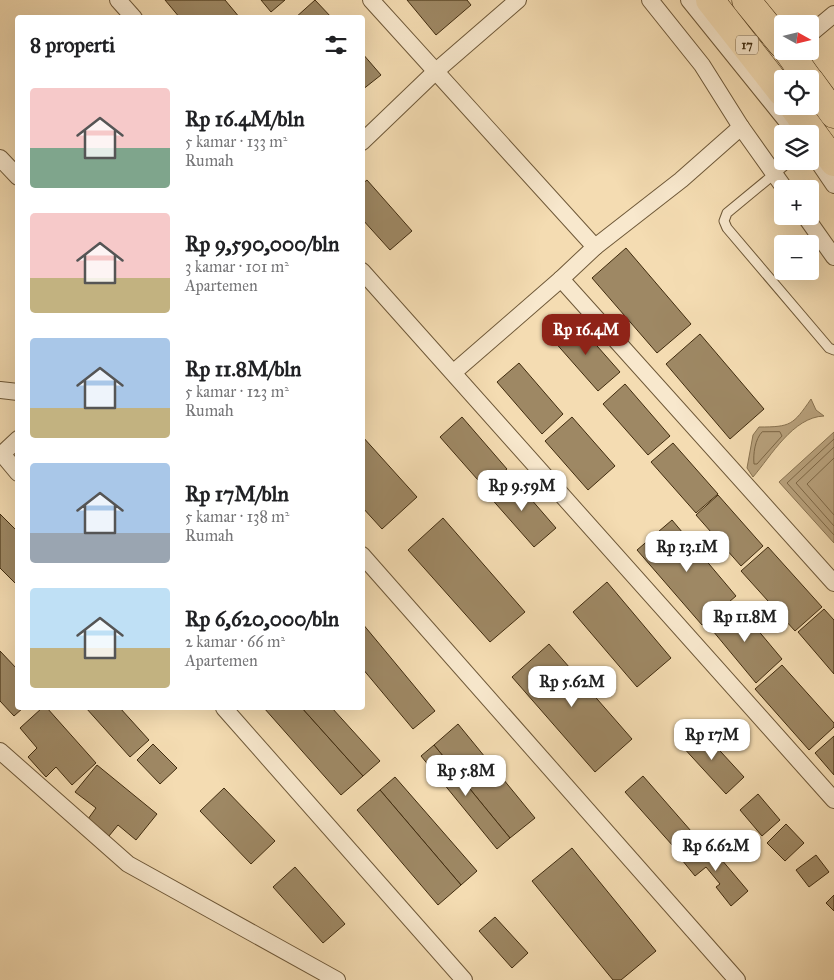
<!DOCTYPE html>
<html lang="id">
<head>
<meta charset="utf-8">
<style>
	body { margin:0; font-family:"IM FELL Great Primer",serif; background:#f2f2f2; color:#202124; height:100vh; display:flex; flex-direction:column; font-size:19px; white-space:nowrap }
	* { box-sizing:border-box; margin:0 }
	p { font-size:16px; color:#757577 }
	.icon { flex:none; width:28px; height:28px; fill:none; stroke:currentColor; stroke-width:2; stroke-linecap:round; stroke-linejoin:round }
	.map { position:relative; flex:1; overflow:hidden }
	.side { position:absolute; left:15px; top:15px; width:350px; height:695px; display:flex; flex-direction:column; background:#fff; border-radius:5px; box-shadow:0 5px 20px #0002 }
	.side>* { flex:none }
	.needle { width:32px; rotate:98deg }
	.tools { position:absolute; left:774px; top:15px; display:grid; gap:10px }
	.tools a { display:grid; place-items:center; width:45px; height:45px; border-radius:5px; background:#fff; box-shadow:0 5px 20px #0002; font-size:25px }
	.price { position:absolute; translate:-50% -42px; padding:0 11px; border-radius:10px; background:#fff; color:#222; font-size:16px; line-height:32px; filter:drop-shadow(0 1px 2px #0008) }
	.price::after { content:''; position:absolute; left:50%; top:30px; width:15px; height:11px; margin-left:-8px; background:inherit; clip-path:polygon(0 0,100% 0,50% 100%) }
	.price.on { background:#8f2418; color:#fff }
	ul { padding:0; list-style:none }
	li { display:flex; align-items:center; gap:15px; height:125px; padding:0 15px }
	li span { display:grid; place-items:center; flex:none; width:140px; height:100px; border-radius:5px; color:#555 }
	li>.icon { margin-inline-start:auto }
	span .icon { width:60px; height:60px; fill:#fffc; stroke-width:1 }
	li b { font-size:21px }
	h2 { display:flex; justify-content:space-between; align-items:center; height:60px; padding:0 15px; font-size:21px }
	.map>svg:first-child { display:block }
</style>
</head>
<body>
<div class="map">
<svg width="834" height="980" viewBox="0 0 834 980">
	<rect width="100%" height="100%" fill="#f4dcb2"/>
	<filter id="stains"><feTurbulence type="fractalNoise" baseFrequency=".004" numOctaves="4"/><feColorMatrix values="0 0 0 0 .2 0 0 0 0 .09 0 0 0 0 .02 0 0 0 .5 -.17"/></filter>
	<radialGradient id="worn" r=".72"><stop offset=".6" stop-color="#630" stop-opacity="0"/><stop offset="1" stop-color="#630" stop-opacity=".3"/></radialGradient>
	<g fill="#b7a07b" stroke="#887250">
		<path d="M811,399L816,410L824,416C793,417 771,456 753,477L747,468L753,435L759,427C791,427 793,425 811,399Z"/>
		<polygon points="834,432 834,543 779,482"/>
	</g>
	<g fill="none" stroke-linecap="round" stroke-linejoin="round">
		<g stroke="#7c6645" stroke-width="1">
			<path d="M780,432L782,436L757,464H754C753,454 755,439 762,432Z"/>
			<polyline points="834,439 787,483 834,535"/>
			<polyline points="834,447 796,483 834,526"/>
			<polyline points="834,458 807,484 834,515"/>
		</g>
	</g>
	<g fill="#9e8864" stroke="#412c0f">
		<polygon points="165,0 225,0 240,18 180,18"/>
		<polygon points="261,0 285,0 271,12"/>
		<polygon points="315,0 332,18 295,18"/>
		<polygon points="407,0 467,0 471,5 436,35"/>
		<polygon points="362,53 381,75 362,90"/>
		<polygon points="367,180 412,231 390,250 362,219 362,184"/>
		<polygon points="626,248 691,324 657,353 592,278"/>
		<polygon points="575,321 620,372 598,391 553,340"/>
		<polygon points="700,334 764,409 730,439 666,364"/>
		<polygon points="519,363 563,414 542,434 497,382"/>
		<polygon points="625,384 670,436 648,455 603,404"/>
		<polygon points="462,417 507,469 485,488 440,437"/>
		<polygon points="572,417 615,466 588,490 545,441"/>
		<polygon points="362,436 417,497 382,529 362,507"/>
		<polygon points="673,443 718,494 696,513 651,462"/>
		<polygon points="511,476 556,528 534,547 489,496"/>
		<polygon points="718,495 763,546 741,566 696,515"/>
		<polygon points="0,514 18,532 18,586 0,568"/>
		<polygon points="443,518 525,612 490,642 408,550"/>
		<polygon points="672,520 736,596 702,625 637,550"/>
		<polygon points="768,547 822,607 795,631 741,571"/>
		<polygon points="607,582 671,658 637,687 573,612"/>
		<polygon points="736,604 782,659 756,683 708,625"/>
		<polygon points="824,609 834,620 834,674 798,632"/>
		<polygon points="362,623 435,711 413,729 362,668"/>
		<polygon points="549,644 632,739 595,772 512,677"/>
		<polygon points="0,651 18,670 18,708 23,708 14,716 0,701"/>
		<polygon points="782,665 834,723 834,727 809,750 755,689"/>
		<polygon points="42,708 47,708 96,763 72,785 56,767 46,777 28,757 37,748 20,728"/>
		<polygon points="86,708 120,708 149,740 130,757"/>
		<polygon points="264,708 302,708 363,776 341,795"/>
		<polygon points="302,708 332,708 380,761 363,776"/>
		<polygon points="458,724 535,818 510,838 434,745"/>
		<polygon points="699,728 744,777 726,794 681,745"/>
		<polygon points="834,736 834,775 815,753"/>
		<polygon points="153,744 177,768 160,784 137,760"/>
		<polygon points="434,745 510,838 497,849 421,756"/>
		<polygon points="97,765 157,814 136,840 118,825 109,836 88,819 96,808 75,792"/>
		<polygon points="643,776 691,831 673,846 625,792"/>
		<polygon points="395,777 477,871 461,885 380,790"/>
		<polygon points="224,788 275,841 251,864 200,811"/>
		<polygon points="380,790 461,885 438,905 357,810"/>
		<polygon points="758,794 780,820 762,836 740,810"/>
		<polygon points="786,824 804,843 785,861 767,843"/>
		<polygon points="705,840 748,891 731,906 716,887 720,884 706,867 695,876 682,860"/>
		<polygon points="572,848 656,951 621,980 613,980 532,881"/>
		<polygon points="816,855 829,872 809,887 796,870"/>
		<polygon points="295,867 345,924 323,943 273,887"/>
		<polygon points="834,895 834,911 826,903"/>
		<polygon points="495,917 528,953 512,968 479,931"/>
	</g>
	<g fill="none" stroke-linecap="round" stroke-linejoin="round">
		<g stroke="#6e5838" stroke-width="11">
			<polyline id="lane" points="790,161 727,213 724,221 727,228 829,348 834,350"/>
		</g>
		<g stroke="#6e5838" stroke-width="18">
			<g id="street">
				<polyline points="118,0 134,18"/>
				<polyline points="371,0 595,247"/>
				<polyline points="650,0 702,65 741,127"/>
				<polyline points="689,0 797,134"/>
				<polyline points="810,34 834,14"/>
				<polyline points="362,142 436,71 518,0"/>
				<polyline points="813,154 834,185"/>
				<polyline points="0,158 18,177"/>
				<polyline points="805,216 834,257"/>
				<polyline points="362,271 834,800"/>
				<polyline points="561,279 834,583"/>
				<polyline points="454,372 561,279 595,247 681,180 741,127 785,189"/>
				<polyline points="0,390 18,392"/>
				<polyline points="2,454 18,473"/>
				<polyline points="0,456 18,439"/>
				<polyline points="362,555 737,980"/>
				<polyline points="224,708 464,980"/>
				<polyline points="0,751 128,864 337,980"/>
			</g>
		</g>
		<g stroke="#412c0f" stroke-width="29">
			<g id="highway">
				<polyline points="710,0 782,92"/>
				<polyline points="746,0 782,44"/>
				<polyline points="788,51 808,79"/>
				<polyline points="810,81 834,114"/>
				<polyline points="793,106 834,162"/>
			</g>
		</g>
		<use href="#lane" stroke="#f8e8cd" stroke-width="9"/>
		<use href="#street" stroke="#f8e8cd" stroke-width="16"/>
		<use href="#highway" stroke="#f4dcb2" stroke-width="28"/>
	</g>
	<g text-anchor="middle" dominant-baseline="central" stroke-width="5" stroke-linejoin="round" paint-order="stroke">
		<rect fill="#f8e8cd" stroke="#786448" stroke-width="1" x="736" y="35.5" width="22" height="19" rx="4"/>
		<g font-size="12" font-weight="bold" fill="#412c0f">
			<text x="747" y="45">17</text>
		</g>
	</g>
	<rect width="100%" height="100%" filter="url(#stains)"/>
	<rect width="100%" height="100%" fill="url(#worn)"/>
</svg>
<div class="tools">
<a><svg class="needle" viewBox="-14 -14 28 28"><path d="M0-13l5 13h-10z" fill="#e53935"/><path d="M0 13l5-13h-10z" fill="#757577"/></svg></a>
<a><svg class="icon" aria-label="locate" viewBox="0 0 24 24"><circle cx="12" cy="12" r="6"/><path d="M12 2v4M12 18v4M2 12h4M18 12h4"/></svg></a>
<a><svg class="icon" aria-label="layers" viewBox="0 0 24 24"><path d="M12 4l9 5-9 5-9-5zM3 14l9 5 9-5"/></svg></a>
<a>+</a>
<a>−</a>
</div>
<b class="price on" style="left:586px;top:356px">Rp 16.4M</b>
<b class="price" style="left:522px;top:512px">Rp 9.59M</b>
<b class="price" style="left:687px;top:573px">Rp 13.1M</b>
<b class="price" style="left:745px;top:643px">Rp 11.8M</b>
<b class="price" style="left:572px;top:708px">Rp 5.62M</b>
<b class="price" style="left:712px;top:761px">Rp 17M</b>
<b class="price" style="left:466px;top:797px">Rp 5.8M</b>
<b class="price" style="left:716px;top:872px">Rp 6.62M</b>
<section class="side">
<h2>8 properti<svg class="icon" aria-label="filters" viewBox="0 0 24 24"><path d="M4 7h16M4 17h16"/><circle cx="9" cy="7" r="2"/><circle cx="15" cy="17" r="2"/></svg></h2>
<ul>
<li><span style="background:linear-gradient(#f6c9c9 60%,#7fa58c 0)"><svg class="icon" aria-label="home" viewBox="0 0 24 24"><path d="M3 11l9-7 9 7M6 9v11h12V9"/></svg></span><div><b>Rp 16.4M/bln</b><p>5 kamar · 133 m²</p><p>Rumah</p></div></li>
<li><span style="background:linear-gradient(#f6c9c9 65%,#c2b280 0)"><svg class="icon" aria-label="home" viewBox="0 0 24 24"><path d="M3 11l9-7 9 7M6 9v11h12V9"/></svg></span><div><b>Rp 9,590,000/bln</b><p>3 kamar · 101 m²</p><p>Apartemen</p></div></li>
<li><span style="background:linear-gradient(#a9c7e8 70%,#c2b280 0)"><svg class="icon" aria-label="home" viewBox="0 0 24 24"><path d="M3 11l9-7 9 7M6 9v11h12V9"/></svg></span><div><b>Rp 11.8M/bln</b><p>5 kamar · 123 m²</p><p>Rumah</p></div></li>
<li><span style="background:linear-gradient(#a9c7e8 70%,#9aa5b1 0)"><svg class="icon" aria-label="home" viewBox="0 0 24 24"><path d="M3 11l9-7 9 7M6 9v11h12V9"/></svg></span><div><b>Rp 17M/bln</b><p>5 kamar · 138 m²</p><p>Rumah</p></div></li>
<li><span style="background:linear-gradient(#bfe0f5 60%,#c2b280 0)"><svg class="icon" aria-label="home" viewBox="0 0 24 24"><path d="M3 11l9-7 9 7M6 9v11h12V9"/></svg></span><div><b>Rp 6,620,000/bln</b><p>2 kamar · 66 m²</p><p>Apartemen</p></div></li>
</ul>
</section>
</div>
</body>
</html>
